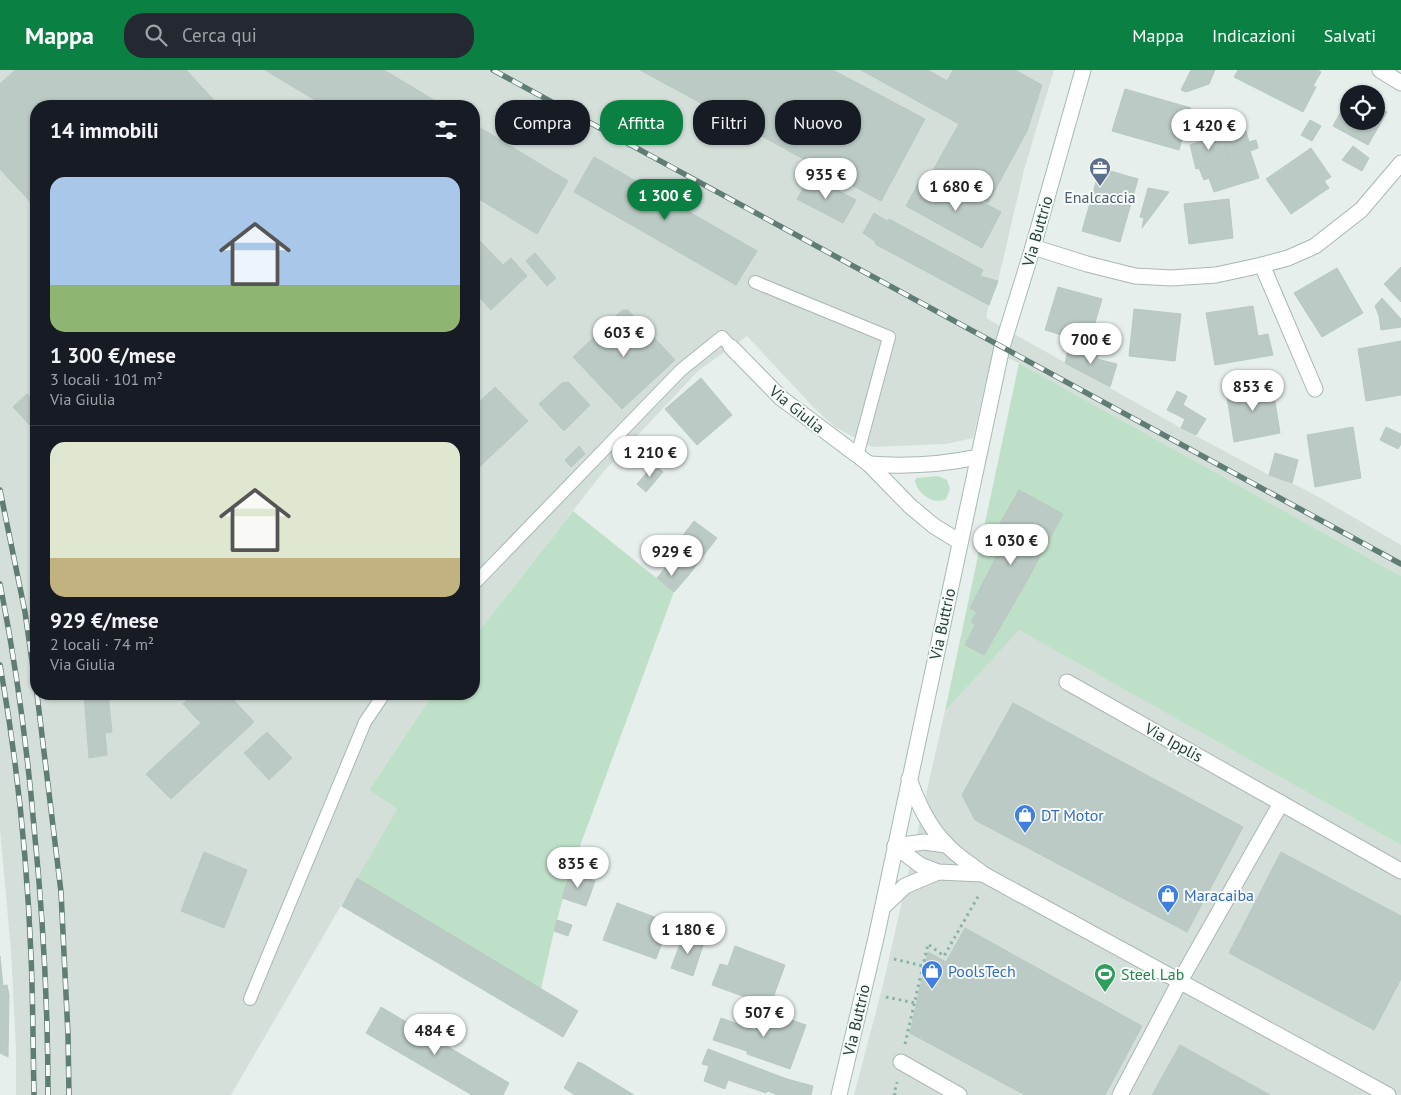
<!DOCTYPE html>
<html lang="it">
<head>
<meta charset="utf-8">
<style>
	body { margin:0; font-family:"PT Sans",sans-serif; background:#242831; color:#f1f3f6; height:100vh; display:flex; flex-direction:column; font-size:19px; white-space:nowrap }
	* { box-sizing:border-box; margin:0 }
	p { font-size:16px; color:#9ea1a6 }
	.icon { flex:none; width:28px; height:28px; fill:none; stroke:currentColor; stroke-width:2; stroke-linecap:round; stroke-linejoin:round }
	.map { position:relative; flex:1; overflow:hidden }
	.drawer { position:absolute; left:30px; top:30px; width:450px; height:600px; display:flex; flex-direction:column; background:#171b24; border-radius:20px; box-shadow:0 1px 4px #0004 }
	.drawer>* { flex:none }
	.top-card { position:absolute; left:495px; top:30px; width:475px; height:45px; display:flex; gap:10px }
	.controls { position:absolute; left:1340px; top:15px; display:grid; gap:10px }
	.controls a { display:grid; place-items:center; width:45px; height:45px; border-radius:50%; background:#171b24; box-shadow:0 1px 4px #0004; font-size:25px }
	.price { position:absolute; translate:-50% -42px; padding:0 11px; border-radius:18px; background:#fff; color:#222; font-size:16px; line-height:32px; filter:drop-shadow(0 1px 2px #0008) }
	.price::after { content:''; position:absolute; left:50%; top:30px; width:15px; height:11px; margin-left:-8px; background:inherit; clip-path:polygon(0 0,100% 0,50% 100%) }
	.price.active { background:#0b8043; color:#fff }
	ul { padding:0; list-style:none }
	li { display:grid; align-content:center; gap:10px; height:265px; padding:0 20px }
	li+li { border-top:1px solid #363941 }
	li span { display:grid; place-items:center; height:155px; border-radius:15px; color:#555 }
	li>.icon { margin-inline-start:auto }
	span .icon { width:90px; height:90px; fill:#fffc; stroke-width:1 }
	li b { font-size:21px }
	h2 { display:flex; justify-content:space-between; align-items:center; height:60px; padding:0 20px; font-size:21px }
	.pill { padding:0 18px; border-radius:20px; background:#171b24; box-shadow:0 1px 4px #0004; font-size:18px; line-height:45px }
	.pill.active { background:#0b8043; color:#fff }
	header { display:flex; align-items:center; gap:30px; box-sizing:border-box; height:70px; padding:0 25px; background:#0b8043; color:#fff }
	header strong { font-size:24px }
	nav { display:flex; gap:28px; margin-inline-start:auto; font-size:18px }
	.search { width:350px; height:45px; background:#242831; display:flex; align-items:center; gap:12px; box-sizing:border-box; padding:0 18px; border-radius:20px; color:#9ea1a6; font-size:19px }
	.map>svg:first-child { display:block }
</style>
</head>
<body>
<header>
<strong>Mappa</strong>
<div class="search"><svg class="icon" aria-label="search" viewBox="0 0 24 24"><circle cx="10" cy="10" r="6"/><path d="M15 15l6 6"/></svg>Cerca qui</div>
<nav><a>Mappa</a><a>Indicazioni</a><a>Salvati</a></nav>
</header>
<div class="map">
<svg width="1401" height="1025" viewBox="0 0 1401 1025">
	<rect width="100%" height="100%" fill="#e6efeb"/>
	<g fill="#d4dfda">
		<polygon points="0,0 1054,0 1024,100 998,211 989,234 986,248 1181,358 1269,405 1292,413 1315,425 1401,475 1401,506 1019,293 993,282 973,368 946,374 872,377 835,357 814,338 747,266 699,300 604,401 474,567 474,36 36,36 36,624 433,624 369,720 397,739 231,1025 16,1025 16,980 11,880 0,759"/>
		<polygon points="1018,559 1401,775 1401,1025 854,1025 883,915 945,641"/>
	</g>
	<g fill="#bfe0c8">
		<polygon points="1019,293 1401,506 1401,775 1019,560 945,641"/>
		<path d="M938,406L947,410L950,419L946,429C934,436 916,423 915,410L917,408Z"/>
		<polygon points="573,441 674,522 570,803 554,861 541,919 357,808 397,739 369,720 433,624 474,624 474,567"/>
	</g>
	<g fill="#bbcac4" stroke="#b8c9c2">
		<polygon points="15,0 148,0 181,36 36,36 36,138 0,99 0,14"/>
		<polygon points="148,0 186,0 214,30 208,36 181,36"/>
		<polygon points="265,0 384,0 444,36 325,36"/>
		<polygon points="640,0 833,0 925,49 881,131"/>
		<polygon points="861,0 928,0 947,11 953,0 1015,0 1042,15 1027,61 988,133 932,102 959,54"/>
		<polygon points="1191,0 1215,0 1209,14 1186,22 1181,20"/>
		<polygon points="1238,0 1318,0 1321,2 1313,16 1316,17 1303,42 1234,7"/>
		<polygon points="1125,19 1191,38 1179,80 1112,61"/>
		<polygon points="1349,27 1349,51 1376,51 1376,36 1387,42 1368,75 1333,56"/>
		<polygon points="1234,39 1242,62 1246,61 1249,72 1256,70 1258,78 1250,81 1259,108 1214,122 1209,108 1204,110 1199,98 1229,87 1216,44"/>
		<polygon points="1310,50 1321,56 1312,71 1301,65"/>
		<polygon points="474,54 568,111 537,164 474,126"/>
		<polygon points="1222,64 1229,87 1196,99 1190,75"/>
		<polygon points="1353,76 1369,88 1362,101 1342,90"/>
		<polygon points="1311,78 1331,107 1324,111 1329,118 1291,144 1266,109"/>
		<polygon points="594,87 757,181 736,215 574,122"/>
		<polygon points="1100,98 1138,109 1120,172 1082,161"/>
		<polygon points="810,106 856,130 843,153 797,129"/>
		<polygon points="919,112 940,124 946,113 1001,142 982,178 906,136"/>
		<polygon points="1148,118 1169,122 1142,158 1144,148 1140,147"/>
		<polygon points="1229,129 1233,168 1189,174 1184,134"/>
		<polygon points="874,143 887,151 889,149 983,200 970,225 875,174 876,172 863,163"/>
		<polygon points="475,166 503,195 511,188 527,206 491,240 477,225 474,228 474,167"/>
		<polygon points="535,183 556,208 547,216 526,191"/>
		<polygon points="1401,197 1401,232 1384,214"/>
		<polygon points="1337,198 1363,243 1322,267 1294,223"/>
		<polygon points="980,206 998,211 989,235 970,225"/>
		<polygon points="1058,217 1102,229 1089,273 1045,260"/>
		<polygon points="1382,228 1401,249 1401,257 1381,260 1379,246 1375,236"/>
		<polygon points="1253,236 1258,266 1268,264 1273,285 1215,295 1206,243"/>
		<polygon points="1134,239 1181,244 1175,291 1129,286"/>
		<polygon points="622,240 628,240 675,290 622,339 573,287"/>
		<polygon points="1401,271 1401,325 1366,331 1358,279"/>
		<polygon points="1069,276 1098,284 1097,289 1117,294 1110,317 1065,293"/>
		<polygon points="701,308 732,345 697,375 665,339"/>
		<polygon points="568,312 590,335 564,361 539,334 562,313"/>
		<polygon points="1272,313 1280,363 1234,372 1226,320"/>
		<polygon points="495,317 528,351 474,402 474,337"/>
		<polygon points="1177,321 1187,326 1183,335 1206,349 1196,365 1181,358 1185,349 1167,340"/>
		<polygon points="27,324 36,334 36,362 13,337"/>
		<polygon points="1353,357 1361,408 1315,417 1307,365"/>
		<polygon points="1386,357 1401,364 1401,374 1398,379 1380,370"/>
		<polygon points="579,376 585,384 571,397 565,390"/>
		<polygon points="1275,383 1298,390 1292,413 1269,405"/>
		<polygon points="654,394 663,402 646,422 637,414"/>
		<polygon points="1019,420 1063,444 1025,514 984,585 965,575 975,555 971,552 977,542 970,538 1006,468 995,462"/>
		<polygon points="694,451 717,468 688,506 665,489"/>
		<polygon points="670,492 688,506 674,522 657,508"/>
		<polygon points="84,624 108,624 112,662 105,663 107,685 89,688"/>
		<polygon points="194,624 227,624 230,626 201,653 183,634"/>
		<polygon points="230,626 254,652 171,729 146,704"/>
		<polygon points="1013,633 1243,757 1187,862 975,750 962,725"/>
		<polygon points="267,662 292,688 269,710 244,683"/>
		<polygon points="204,782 247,800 224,858 181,841"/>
		<polygon points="1281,782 1401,846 1401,909 1374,960 1229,883"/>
		<polygon points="570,803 595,811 586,836 562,828"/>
		<polygon points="357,808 578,941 563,967 342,836"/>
		<polygon points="617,833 665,851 659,869 663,870 656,889 603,870"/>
		<polygon points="557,850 572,855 568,866 554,861"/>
		<polygon points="965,858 1142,956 1105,1025 1025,1025 910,963 928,882 946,892"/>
		<polygon points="684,864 704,872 693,906 671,898"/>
		<polygon points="735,876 785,895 770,936 712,915 720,894 728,896"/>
		<polygon points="0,886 3,916 7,915 9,925 8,987 0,983"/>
		<polygon points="381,937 509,1013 503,1025 472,1025 366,963"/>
		<polygon points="762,940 806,955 790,999 747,984 747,981 713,970 721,948 755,960"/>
		<polygon points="1180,975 1270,1025 1152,1025"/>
		<polygon points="708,979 787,1009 813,1016 811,1025 777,1025 768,1021 766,1023 728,1010 725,1019 704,1011 709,996 702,994"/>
		<polygon points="578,992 583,994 634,1025 575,1025 564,1018"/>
	</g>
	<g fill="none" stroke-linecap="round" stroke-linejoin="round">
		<g stroke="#a8b8b2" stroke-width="14">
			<g id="lane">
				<polyline points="755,212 889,267 857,386"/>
				<polyline points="474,514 681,300 722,267 731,277"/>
				<polyline points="250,929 365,652 384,624"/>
			</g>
		</g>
		<g stroke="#a8b8b2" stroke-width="17">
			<g id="street">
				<polyline points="1380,0 1401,13"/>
				<polyline points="1033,177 1087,194 1135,206 1171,208 1216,205 1262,195 1288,188 1315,176 1361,140 1401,93"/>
				<polyline points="1262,195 1315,319"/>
				<polyline points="731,277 781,328 869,394 910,436 934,456 960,472"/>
				<path d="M869,394C908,397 940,395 978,387"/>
				<polyline points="1067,612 1401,801"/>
				<path d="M909,709C918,733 928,756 946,774C956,786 971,794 983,804L1388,1025"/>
				<polyline points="895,776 920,795 938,802 983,804"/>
				<polyline points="895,776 924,772 946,775"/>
				<polyline points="883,837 905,816 938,802"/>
				<polyline points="901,992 959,1025"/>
				<polyline points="1120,1025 1180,911 1281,733"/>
			</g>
		</g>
		<g stroke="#a4bbb3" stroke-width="17">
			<polyline id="secondary" points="839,1025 876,868 1002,277 1033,177 1083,0"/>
		</g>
		<g stroke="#86b3a5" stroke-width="3" stroke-dasharray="2.5 4" stroke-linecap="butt">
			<polyline points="894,889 923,896"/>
			<polyline points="886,927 915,933"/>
			<polyline points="905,974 928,874 944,886 979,825"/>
			<polyline points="896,1025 894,1024 897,1012"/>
		</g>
		<use href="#lane" stroke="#fff" stroke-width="12"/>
		<use href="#street" stroke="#fff" stroke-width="15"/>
		<use href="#secondary" stroke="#fff" stroke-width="15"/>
		<g stroke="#5f7d75" stroke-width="5.5">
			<g id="rail">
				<polyline points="493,0 1401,494"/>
				<polyline points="0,420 25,542 36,619"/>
				<path d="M0,514C16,594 27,676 34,757C43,846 48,935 48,1025"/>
				<path d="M0,595C17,690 27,788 31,885C33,932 33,978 34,1025"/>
				<polyline points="37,624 61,822 68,965 69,1025"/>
			</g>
		</g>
		<use href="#rail" stroke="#f7fbf9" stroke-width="4" stroke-dasharray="11" stroke-linecap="butt"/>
	</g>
	<defs>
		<g id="office-pin" transform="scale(1.125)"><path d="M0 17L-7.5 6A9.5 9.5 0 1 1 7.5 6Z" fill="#5c6f8a" stroke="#f7fbf9"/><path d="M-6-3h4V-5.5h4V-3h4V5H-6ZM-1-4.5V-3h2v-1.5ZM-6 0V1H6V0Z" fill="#fff"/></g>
		<g id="shop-pin" transform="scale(1.125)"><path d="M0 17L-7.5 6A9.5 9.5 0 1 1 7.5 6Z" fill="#3f7fe0" stroke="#f7fbf9"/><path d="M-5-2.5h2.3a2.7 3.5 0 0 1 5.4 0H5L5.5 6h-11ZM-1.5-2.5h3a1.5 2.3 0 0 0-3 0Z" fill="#fff"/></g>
		<g id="stadium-pin" transform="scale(1.125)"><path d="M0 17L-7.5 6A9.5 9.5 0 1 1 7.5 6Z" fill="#2e9e5b" stroke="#f7fbf9"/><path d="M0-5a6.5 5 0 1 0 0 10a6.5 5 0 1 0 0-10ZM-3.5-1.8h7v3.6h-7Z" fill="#fff"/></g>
	</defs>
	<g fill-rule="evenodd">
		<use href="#office-pin" x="1100" y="98"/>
		<use href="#shop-pin" x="1025" y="745"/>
		<use href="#shop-pin" x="1168" y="825"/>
		<use href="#shop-pin" x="932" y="901"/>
		<use href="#stadium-pin" x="1105" y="904"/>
	</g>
	<g text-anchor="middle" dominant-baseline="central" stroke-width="4" stroke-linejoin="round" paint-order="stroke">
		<g font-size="16" fill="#4e5e75" stroke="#f7fbf9">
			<text x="1100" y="127">Enalcaccia</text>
		</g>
		<g font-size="16" fill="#24423a" stroke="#f7fbf9">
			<text transform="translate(1037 161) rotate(-74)">Via Buttrio</text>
			<text transform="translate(797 339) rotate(39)">Via Giulia</text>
			<text transform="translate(942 554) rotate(-78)">Via Buttrio</text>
			<text transform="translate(1174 672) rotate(29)">Via Ipplis</text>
			<text transform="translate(856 950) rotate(-77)">Via Buttrio</text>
		</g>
		<g font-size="16" fill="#366cbe" stroke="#f7fbf9" text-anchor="start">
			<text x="1041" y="745">DT Motor</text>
			<text x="1184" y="825">Maracaiba</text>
			<text x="948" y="901">PoolsTech</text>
		</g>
		<g font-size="16" fill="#27864d" stroke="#f7fbf9" text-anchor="start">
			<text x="1121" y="904">Steel Lab</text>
		</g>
	</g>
</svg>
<div class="controls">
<a><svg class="icon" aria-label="locate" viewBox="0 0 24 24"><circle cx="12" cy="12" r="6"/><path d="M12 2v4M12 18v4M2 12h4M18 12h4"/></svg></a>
</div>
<b class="price" style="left:1209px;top:81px">1 420 €</b>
<b class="price" style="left:826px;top:130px">935 €</b>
<b class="price" style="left:956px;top:142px">1 680 €</b>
<b class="price active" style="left:665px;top:151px">1 300 €</b>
<b class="price" style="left:624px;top:288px">603 €</b>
<b class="price" style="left:1091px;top:295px">700 €</b>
<b class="price" style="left:1253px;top:342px">853 €</b>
<b class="price" style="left:650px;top:408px">1 210 €</b>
<b class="price" style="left:1011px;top:496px">1 030 €</b>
<b class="price" style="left:672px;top:507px">929 €</b>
<b class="price" style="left:578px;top:819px">835 €</b>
<b class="price" style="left:688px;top:885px">1 180 €</b>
<b class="price" style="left:764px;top:968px">507 €</b>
<b class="price" style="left:435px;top:986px">484 €</b>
<div class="top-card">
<a class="pill">Compra</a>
<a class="pill active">Affitta</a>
<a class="pill">Filtri</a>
<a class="pill">Nuovo</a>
</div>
<section class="drawer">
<h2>14 immobili<svg class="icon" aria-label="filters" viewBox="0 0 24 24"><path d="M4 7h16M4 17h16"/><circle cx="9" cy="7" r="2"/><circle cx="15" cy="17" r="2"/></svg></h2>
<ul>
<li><span style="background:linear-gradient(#a9c7e8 70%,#8fb573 0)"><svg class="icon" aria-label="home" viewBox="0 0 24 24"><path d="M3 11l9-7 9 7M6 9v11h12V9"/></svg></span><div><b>1 300 €/mese</b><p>3 locali · 101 m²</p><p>Via Giulia</p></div></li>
<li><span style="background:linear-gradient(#dfe7d0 75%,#c2b280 0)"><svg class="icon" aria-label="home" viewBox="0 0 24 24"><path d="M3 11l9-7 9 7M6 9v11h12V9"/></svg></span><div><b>929 €/mese</b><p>2 locali · 74 m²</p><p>Via Giulia</p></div></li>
</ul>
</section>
</div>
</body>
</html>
